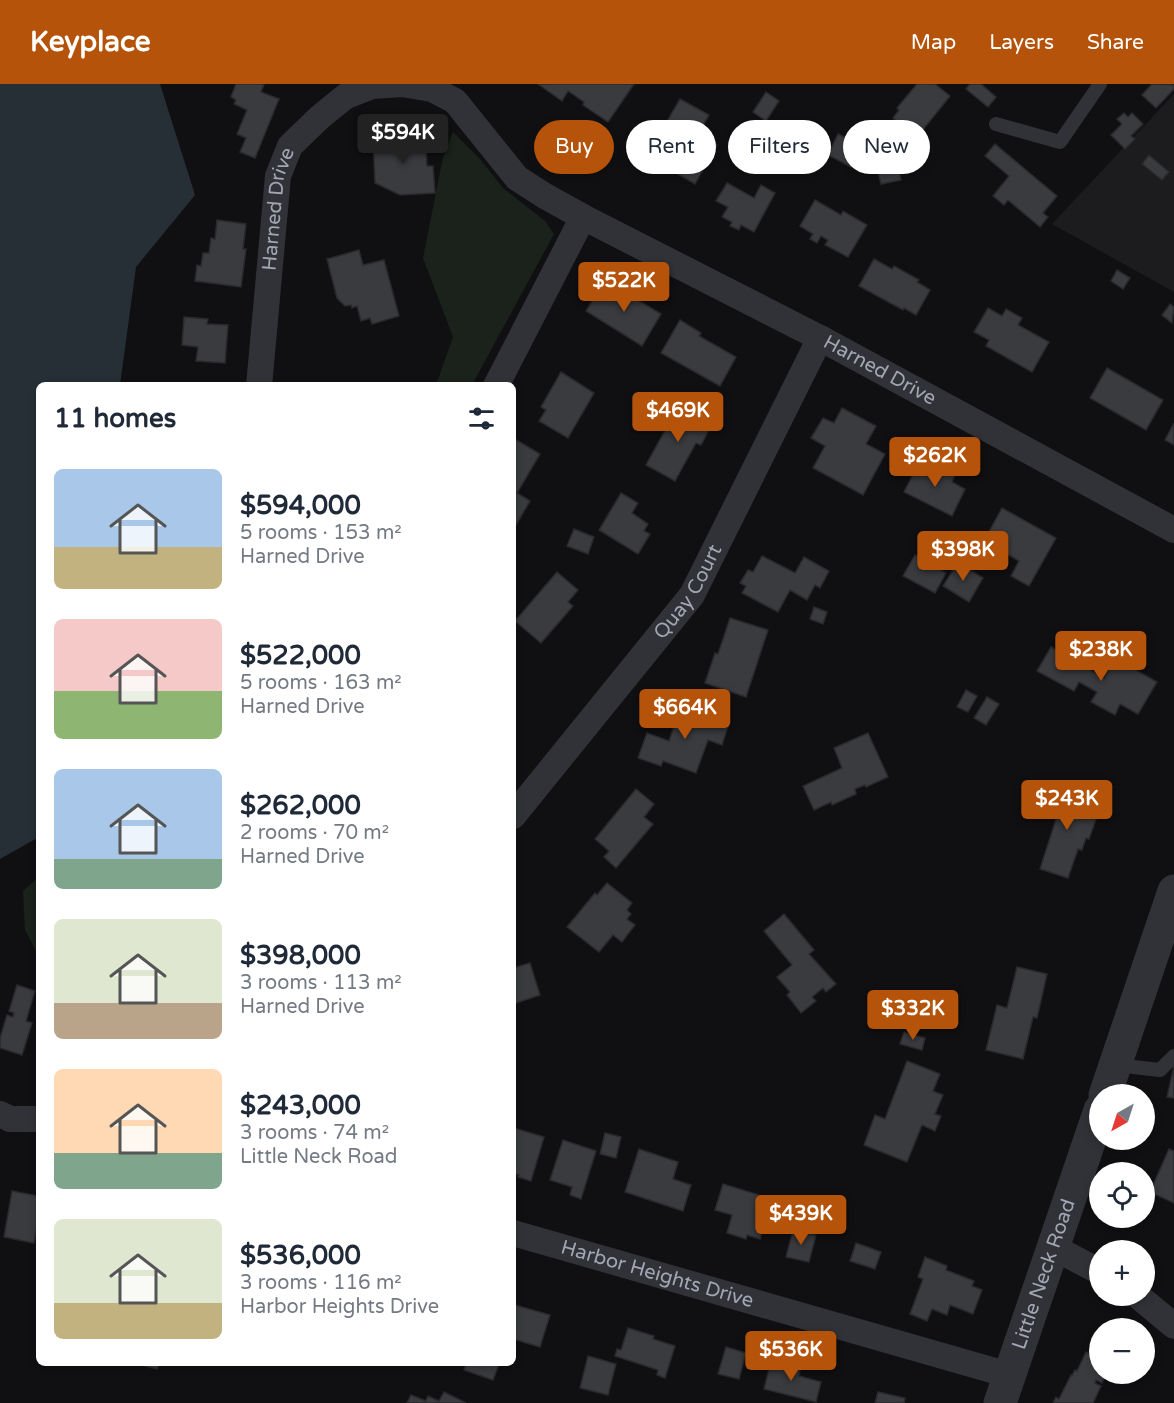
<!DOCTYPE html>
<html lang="en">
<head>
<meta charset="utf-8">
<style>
	body { margin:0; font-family:"Varela Round",sans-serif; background:#f6f6f7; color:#1f2937; height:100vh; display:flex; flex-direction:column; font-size:22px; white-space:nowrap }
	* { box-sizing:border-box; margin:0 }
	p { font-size:20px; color:#747a83 }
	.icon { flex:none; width:33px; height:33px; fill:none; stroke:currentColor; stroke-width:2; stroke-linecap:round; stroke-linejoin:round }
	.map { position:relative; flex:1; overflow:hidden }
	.drawer { position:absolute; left:36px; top:298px; width:480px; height:984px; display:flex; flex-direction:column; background:#fff; border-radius:9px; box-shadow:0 3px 9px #0003 }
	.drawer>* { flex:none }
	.guide { position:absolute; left:534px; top:36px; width:549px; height:54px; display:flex; gap:12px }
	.needle { width:39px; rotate:219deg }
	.fabs { position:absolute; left:1089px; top:1000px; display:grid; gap:12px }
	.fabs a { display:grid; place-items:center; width:66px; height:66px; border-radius:50%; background:#fff; box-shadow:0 3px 9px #0003; font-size:30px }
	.price { position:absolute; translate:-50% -51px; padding:0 14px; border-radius:6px; background:#b45309; color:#fff; font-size:20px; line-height:39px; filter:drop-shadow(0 2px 3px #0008) }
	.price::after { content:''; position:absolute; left:50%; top:36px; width:18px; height:14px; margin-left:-9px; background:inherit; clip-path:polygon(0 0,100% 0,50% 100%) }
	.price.active { background:#222; color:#fff }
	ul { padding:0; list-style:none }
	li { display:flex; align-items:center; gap:18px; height:150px; padding:0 18px }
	li span { display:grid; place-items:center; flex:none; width:168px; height:120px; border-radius:9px; color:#555 }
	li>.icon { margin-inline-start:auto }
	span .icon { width:72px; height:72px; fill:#fffc; stroke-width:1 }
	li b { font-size:26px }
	h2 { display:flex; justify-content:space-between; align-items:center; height:72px; padding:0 18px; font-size:26px }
	.pill { padding:0 21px; border-radius:27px; background:#fff; box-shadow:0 3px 9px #0003; font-size:21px; line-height:54px }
	.pill.active { background:#b45309; color:#fff }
	header { display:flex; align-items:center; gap:36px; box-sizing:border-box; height:84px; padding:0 30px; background:#b45309; color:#fff }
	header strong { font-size:28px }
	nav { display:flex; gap:33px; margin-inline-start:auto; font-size:21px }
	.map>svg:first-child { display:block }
</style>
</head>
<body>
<header>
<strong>Keyplace</strong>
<nav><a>Map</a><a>Layers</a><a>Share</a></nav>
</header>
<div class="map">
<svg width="1174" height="1319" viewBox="0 0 1174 1319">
	<rect width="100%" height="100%" fill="#101012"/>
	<polygon fill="#1c1c1f" points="1174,10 1174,208 1052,140"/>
	<g fill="#1a221b">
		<polygon points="453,48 480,75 503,104 545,137 554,150 472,301 436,301 453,253 423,174 443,73"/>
		<polygon points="39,793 39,873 25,846 23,807"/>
	</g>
	<polygon fill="#262f36" points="0,0 160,0 195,111 136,183 120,301 39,302 39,753 0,775"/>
	<g fill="#3a3b3f" stroke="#2a2a2e" stroke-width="1.5">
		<polygon points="236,0 264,0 261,8 279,15 255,74 240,68 246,54 237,50 247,26 234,20 236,16 231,13"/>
		<polygon points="538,0 634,0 608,38 583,21 584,18 568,7 562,17"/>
		<polygon points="917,0 935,0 950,12 917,53 893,34 899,26 897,24"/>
		<polygon points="970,0 981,0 996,13 988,23 966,5"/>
		<polygon points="1152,0 1174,1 1174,5 1156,24 1142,11"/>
		<polygon points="766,8 779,17 766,37 753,28"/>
		<polygon points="680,15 709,31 698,50 717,61 695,100 647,72"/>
		<polygon points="1124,29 1128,33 1132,29 1143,40 1131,52 1135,55 1125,65 1111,51 1122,40 1117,35"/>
		<polygon points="838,50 862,62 851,83 828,71"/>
		<polygon points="425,51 427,82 433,82 435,109 400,111 375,99 373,54"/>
		<polygon points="995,60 1057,112 1043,129 1048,133 1040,143 1008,116 1004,121 993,112 1009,92 985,72"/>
		<polygon points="1149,71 1169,88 1162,96 1142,80"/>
		<polygon points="898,82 901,96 881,100 878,87"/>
		<polygon points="727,99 754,114 761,101 775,109 754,148 741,141 739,146 730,142 732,138 722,133 728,123 716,117"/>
		<polygon points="815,116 841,131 843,127 867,141 848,173 825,161 828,156 821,152 817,159 810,155 813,150 800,142"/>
		<polygon points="217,136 246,140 243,165 246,165 241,203 195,197 197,181 201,182 203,169 209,169 211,154 215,155"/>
		<polygon points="359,166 363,181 384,176 399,232 372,240 370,234 361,237 357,222 352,224 351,221 345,222 337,214 327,175"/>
		<polygon points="874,175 892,185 894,182 919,196 917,198 930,206 916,231 904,224 903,226 859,202"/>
		<polygon points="1117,186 1130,194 1123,205 1111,197"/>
		<polygon points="605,196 661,230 642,262 586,227"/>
		<polygon points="1170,220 1174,223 1172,239 1162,231"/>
		<polygon points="988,224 1002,232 1006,225 1022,234 1018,241 1049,258 1032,288 986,262 989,256 974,248"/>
		<polygon points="184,233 208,235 207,240 228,241 225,279 196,277 198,263 182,261"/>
		<polygon points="680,236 701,249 699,252 736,273 720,302 661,269"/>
		<polygon points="1107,284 1163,316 1146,346 1090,314"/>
		<polygon points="561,288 594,309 568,354 539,337 546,326 541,323"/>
		<polygon points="679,321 712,340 701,361 696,359 675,397 646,381"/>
		<polygon points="842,324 876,342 866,360 885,370 863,411 813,384 825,362 811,354 823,334 834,339"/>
		<polygon points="1174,339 1174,361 1165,356"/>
		<polygon points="513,354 540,370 517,409 530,417 516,441 513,440"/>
		<polygon points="920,377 931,383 933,380 955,391 952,398 965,405 952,432 904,408"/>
		<polygon points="621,409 638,419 632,429 648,440 644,447 650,450 638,470 599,446"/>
		<polygon points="1002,424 1056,454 1029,502 1011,492 1019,477 984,457"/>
		<polygon points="574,445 594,453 588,470 567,462"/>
		<polygon points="915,471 946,489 935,509 903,492"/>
		<polygon points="762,472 795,489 804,473 829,487 820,504 815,501 807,516 790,506 778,528 742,509 746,502 740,499 748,486 753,488"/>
		<polygon points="958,478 983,494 969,518 943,502"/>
		<polygon points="557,488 578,506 568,518 573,522 541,559 515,537"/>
		<polygon points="814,523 827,528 823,540 810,535"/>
		<polygon points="730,534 768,546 746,613 705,599 715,569 718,570"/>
		<polygon points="1051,563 1104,594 1115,574 1157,598 1138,630 1120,620 1115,631 1091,618 1097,608 1079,598 1074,607 1037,587"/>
		<polygon points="966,606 977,612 968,628 957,623"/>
		<polygon points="987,613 999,620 986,641 974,634"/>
		<polygon points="682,619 718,631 715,638 728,642 722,661 708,656 696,689 663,677 661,682 638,674 647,649 669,657"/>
		<polygon points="868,649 888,693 866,703 865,701 855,705 856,710 832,721 831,718 814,726 803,702 842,684 834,664"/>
		<polygon points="1051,701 1070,707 1068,713 1100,724 1089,755 1086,754 1082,766 1078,765 1068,794 1040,785 1059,726 1044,722"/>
		<polygon points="636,705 654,720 644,733 653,740 616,784 604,773 609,767 595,755"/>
		<polygon points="607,799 632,819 627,826 631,830 627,835 635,841 622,858 613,851 599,868 567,843 595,809 597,811"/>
		<polygon points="784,830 814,866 809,870 836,900 826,908 823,904 812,913 816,917 801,929 787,911 790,908 777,893 792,881 764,847"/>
		<polygon points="530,879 540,911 513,920 513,884"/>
		<polygon points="1017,883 1047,890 1037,934 1033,933 1023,975 986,966 997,921 1007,924"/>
		<polygon points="17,901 35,907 26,937 32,939 22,971 0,964 0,954 7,931 13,933 14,929 9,927"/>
		<polygon points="904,948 925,954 922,966 900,960"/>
		<polygon points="907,977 940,990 933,1007 943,1011 935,1030 941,1032 935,1047 922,1041 907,1078 864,1061 875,1031 885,1035"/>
		<polygon points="1174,982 1174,1014 1167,1013"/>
		<polygon points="514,1044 544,1053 531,1097 518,1093 519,1091 513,1089"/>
		<polygon points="605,1049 621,1053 616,1074 600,1070"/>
		<polygon points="563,1056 596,1067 581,1115 570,1111 572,1103 550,1096"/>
		<polygon points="639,1065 678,1078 673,1095 691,1101 683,1127 625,1108"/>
		<polygon points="1169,1065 1174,1067 1174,1119 1150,1108"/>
		<polygon points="723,1100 772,1115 760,1155 747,1151 746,1155 727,1149 732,1131 715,1126"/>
		<polygon points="12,1107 39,1112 39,1129 34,1159 4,1153"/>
		<polygon points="793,1146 816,1151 809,1178 786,1173"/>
		<polygon points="856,1159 881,1168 875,1185 850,1177"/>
		<polygon points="925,1173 947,1182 946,1186 974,1197 972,1202 982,1206 973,1230 950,1221 947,1231 932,1225 927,1237 910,1230 923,1195 918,1193"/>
		<polygon points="515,1221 550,1231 540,1263 513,1255 513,1224"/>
		<polygon points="628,1244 654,1252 653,1255 675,1262 665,1294 657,1291 658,1286 615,1272 617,1265 621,1266"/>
		<polygon points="726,1263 746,1269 739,1295 718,1290"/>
		<polygon points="1086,1268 1100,1275 1100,1290 1106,1290 1102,1299 1096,1296 1095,1299 1101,1302 1093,1319 1053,1319 1056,1313 1059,1315 1071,1291 1072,1292 1075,1286 1077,1287"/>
		<polygon points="588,1272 616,1280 608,1311 580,1304"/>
		<polygon points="778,1275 801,1281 799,1292 821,1298 816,1318 764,1305 770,1281 776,1282"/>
		<polygon points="138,1280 159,1280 157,1285"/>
		<polygon points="466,1280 499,1280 493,1296 464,1286"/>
		<polygon points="444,1308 466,1319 407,1319 411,1311 426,1317 428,1312 439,1317"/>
		<polygon points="878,1308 905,1314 904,1319 875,1319"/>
	</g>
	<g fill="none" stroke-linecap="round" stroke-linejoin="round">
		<g stroke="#313237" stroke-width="14">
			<polyline points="996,40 1060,58 1100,0"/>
			<polyline points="1116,981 1160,986 1174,972"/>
		</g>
		<g stroke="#313237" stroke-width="26">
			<path id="s1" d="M583,133L820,254L1174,446"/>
			<path id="s2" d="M259,302L278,92L290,62L320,33L346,12L372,2L402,0L432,5L455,17L517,94L545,112L583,133L496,302"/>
			<path id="s3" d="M513,732L692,511L820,254"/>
			<polyline points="0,1030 10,1035 39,1035"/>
			<path id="s4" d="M513,1149L1009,1291"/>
			<polyline points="1053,1163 1100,1188"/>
			<polyline points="1138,1212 1174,1242"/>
		</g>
		<g stroke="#313237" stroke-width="33">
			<polyline points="1105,1011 1174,807"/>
			<path id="s5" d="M1000,1319L1100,1026"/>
		</g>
	</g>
	<g text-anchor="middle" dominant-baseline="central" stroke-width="4.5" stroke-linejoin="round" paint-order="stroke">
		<g font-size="20" fill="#a1a6b3" stroke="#0b0b0d">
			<text stroke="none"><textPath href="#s2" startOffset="178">Harned Drive</textPath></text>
			<text stroke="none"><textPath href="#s1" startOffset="334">Harned Drive</textPath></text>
			<text stroke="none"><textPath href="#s3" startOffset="285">Quay Court</textPath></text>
			<text stroke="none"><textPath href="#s4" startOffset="150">Harbor Heights Drive</textPath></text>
			<text stroke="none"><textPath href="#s5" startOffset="136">Little Neck Road</textPath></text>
		</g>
	</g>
</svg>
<div class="fabs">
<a><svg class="needle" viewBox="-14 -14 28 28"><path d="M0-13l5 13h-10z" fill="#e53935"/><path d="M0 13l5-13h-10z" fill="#747a83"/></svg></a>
<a><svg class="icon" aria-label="locate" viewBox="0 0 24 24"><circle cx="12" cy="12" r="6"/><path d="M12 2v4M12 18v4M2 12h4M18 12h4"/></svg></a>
<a>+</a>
<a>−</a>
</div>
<b class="price active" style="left:403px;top:81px">$594K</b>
<b class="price" style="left:624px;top:229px">$522K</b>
<b class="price" style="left:678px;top:359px">$469K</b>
<b class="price" style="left:935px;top:404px">$262K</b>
<b class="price" style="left:963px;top:498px">$398K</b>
<b class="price" style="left:1101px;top:598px">$238K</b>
<b class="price" style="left:685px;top:656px">$664K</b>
<b class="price" style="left:1067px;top:747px">$243K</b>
<b class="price" style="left:913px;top:957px">$332K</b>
<b class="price" style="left:801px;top:1162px">$439K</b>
<b class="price" style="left:791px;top:1298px">$536K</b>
<div class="guide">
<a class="pill active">Buy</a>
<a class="pill">Rent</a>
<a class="pill">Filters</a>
<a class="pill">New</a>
</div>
<section class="drawer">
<h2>11 homes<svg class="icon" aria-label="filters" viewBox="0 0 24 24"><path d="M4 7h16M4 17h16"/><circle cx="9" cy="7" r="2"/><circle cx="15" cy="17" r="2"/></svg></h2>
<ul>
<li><span style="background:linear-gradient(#a9c7e8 65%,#c2b280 0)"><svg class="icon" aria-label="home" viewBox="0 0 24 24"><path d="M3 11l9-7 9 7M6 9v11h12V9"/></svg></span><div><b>$594,000</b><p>5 rooms · 153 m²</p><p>Harned Drive</p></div></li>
<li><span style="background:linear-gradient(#f6c9c9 60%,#8fb573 0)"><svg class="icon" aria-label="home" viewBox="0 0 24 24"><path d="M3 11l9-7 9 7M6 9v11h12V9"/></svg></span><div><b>$522,000</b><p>5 rooms · 163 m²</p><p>Harned Drive</p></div></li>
<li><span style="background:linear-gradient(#a9c7e8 75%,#7fa58c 0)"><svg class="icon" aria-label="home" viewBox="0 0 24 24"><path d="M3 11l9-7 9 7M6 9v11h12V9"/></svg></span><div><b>$262,000</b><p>2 rooms · 70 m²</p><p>Harned Drive</p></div></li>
<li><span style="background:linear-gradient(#dfe7d0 70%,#b9a48a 0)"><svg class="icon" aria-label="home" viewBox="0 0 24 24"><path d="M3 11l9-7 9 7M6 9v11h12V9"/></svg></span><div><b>$398,000</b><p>3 rooms · 113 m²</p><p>Harned Drive</p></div></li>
<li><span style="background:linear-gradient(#ffd9b3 70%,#7fa58c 0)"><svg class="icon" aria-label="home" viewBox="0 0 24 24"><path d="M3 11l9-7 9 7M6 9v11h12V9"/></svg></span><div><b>$243,000</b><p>3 rooms · 74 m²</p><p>Little Neck Road</p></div></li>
<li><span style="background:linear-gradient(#dfe7d0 70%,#c2b280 0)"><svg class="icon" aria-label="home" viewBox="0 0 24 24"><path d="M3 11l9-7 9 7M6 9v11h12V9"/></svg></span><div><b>$536,000</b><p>3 rooms · 116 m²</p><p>Harbor Heights Drive</p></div></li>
</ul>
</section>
</div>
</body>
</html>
